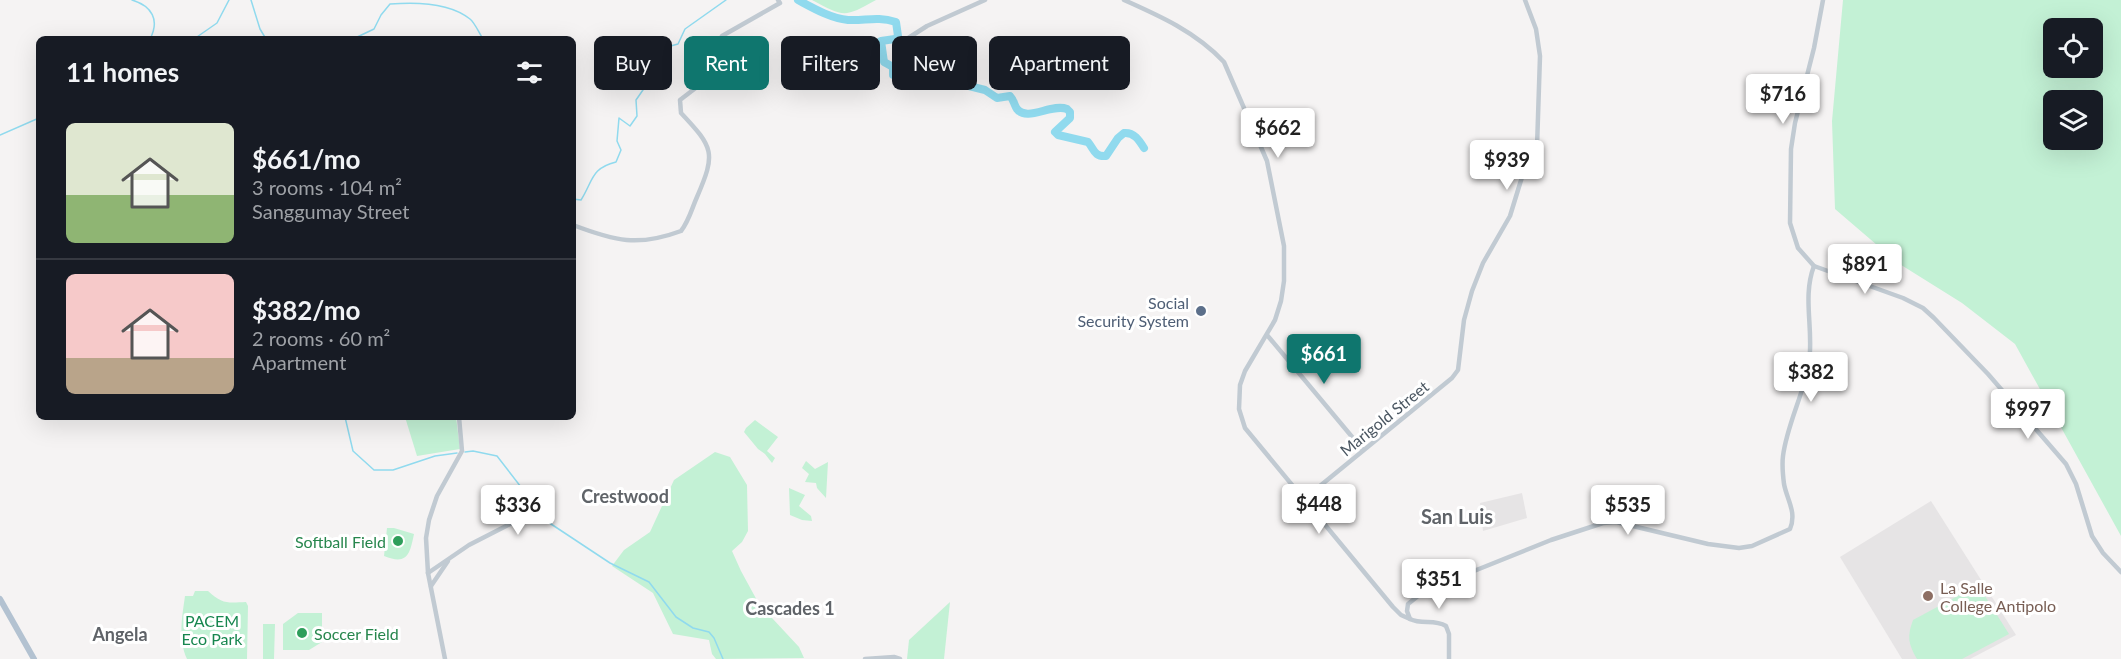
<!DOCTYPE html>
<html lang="en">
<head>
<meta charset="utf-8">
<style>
	body { margin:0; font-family:Lato,sans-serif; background:#20242c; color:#f1f3f6; height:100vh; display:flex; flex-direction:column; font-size:22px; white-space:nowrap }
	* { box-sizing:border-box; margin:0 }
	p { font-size:20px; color:#9ea1a6 }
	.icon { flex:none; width:33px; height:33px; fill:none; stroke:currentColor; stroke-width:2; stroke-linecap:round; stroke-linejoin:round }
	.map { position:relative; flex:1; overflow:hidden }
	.details { position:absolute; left:36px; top:36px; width:540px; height:384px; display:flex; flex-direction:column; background:#171b24; border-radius:9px; box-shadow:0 6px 24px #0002 }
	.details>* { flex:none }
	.hud { position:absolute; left:594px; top:36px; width:570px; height:54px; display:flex; gap:12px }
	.tools { position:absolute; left:2043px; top:18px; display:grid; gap:12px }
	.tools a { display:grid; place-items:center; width:60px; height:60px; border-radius:9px; background:#171b24; box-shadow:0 6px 24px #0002; font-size:30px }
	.price { position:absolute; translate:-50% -51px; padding:0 14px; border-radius:6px; background:#fff; color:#222; font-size:20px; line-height:39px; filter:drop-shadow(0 2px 3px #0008) }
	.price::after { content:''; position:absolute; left:50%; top:36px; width:18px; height:14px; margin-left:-9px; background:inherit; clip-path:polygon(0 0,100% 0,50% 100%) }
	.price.active { background:#0f766e; color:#fff }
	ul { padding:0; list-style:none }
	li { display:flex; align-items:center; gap:18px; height:150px; padding:0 30px }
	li+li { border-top:2px solid #363941 }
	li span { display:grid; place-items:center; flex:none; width:168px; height:120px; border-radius:9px; color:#555 }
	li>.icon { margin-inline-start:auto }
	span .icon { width:72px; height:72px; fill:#fffc; stroke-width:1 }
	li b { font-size:26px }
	h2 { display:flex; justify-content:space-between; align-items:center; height:72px; padding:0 30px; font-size:26px }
	.tag { padding:0 21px; border-radius:9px; background:#171b24; box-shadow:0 6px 24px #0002; font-size:21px; line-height:54px }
	.tag.active { background:#0f766e; color:#fff }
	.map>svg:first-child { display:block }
</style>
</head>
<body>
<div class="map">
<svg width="2121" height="659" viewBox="0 0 2121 659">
	<rect width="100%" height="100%" fill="#f5f3f3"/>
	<g fill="#e6e4e5">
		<polygon points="1522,493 1527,518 1483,531 1480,503"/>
		<polygon points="1931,501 2016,635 1970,659 1902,659 1840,557"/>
	</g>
	<g fill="#c3f1d5" fill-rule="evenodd">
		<path d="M812,0H876C844,18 844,17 812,0Z"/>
		<path d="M1843,0H2121V536L2015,344L1962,303L1898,263L1835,209L1832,121ZM2054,28H2092V68H2054ZM2054,100H2092V140H2054Z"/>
		<polygon points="405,417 456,417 460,449 417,456"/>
		<polygon points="755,420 778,437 767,451 775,458 772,463 765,454 758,449 744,432 746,428"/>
		<polygon points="715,452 730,457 747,485 748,531 742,542 732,551 741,571 759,604 799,647 804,658 716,659 712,654 709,640 673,634 653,593 612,566 624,550 650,532 674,480"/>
		<polygon points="806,461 815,469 828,462 826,498 817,488 816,483 805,482 809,474 802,468"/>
		<polygon points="789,488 805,495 799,506 811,516 812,521 802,520 790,515"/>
		<path d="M387,528H394L414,534C410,553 408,566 384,556Z"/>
		<path d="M1978,585L2009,634L1962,659H1917C1908,644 1907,636 1913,620Z"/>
		<path d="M195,591H208C222,604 227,603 246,602L248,606L247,659H187C178,639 182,617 185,596H193Z"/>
		<polygon points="950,602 944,659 907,659 909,640"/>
		<polygon points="298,613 322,613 322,642 309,650 283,650 283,624"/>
		<polygon points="263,624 275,624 274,659 263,659"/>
	</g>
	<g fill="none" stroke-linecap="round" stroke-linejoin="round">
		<g stroke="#90daee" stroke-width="1.5">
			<path d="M132,0C152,6 160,20 150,39"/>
			<polyline points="251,0 260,29 266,39"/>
			<polyline points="194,39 217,23 229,0"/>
			<path d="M353,39L374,29L381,15L390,4C415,2 449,2 470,19C475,23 479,33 483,39"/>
			<polyline points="0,135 39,118"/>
			<path d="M573,199L581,200C593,181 591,168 616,162L621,150L617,141L619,118L630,126L637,116L636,100L652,77L667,47L678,44L685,29L726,0"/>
			<polyline points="345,417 353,451 374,470 393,470 435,456 457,453"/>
			<polyline points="465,452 473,451 497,456 548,522 610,563 649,582 676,617 693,628 709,632 714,638 723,659"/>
		</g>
		<path stroke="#90daee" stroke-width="8" d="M798,0C813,8 830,18 848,20C866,21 876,16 896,22L898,36L895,39L881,41L884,62L893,67V75C908,79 912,69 923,64C930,62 955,60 962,62L964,69L965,85L985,90L997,98L1010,96C1014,100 1014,105 1017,109C1027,122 1052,103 1067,109L1070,112V118L1055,132L1058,135L1088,142C1094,149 1094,157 1106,156L1118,138L1124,133C1134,132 1139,140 1144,148"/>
		<g stroke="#c1cad2" stroke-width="4.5">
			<path d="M1124,0C1160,16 1196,32 1224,62L1267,161L1284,246V281L1281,301L1275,320L1245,371L1240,385L1239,409L1245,428L1393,607L1401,615L1410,619"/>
			<polyline points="1823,0 1814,48 1795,123 1791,149 1790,223 1798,248 1814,266 1903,298 1923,308 1934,318 1988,374 2066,464 2076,484 2092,536 2103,553 2121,572"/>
			<polyline points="902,42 927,26 985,0"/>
			<path d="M573,225C615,241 638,247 681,231C689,221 692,208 697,197C716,153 714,148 681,113L680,100L706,80L716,48L722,36L780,3L778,0"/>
			<polyline points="1267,335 1363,450"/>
			<polyline points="1304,499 1452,378 1458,370 1464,320 1472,291 1483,263 1510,216 1522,177 1537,147 1540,56 1536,29 1525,0"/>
			<circle cx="520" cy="521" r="3.5"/>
			<polyline points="428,573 469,545 516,521"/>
			<polyline points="431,586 448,561"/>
			<polyline points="445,659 428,573 426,538 429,520 437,496 462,451 459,417"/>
			<polyline points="865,659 894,657 900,659"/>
			<path d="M1449,659V634L1446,626C1434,619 1422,625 1410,619L1407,611L1408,604L1418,596L1459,577L1551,540L1603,523L1616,522L1708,544L1739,548L1752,546L1790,529C1797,512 1787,500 1784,484C1783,476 1782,464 1783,456C1787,424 1804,394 1809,362C1814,330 1802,297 1814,266"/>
		</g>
		<polyline stroke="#b3c2d1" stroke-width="6" points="0,599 34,659"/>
	</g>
	<circle fill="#5c6f8a" stroke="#fff" stroke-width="2" cx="1201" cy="311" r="6"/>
	<g fill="#2e9e5b" stroke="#fff" stroke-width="2">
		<circle cx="398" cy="541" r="6"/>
		<circle cx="302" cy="633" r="6"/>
	</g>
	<circle fill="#8d6e63" stroke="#fff" stroke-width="2" cx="1928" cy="596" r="6"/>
	<g text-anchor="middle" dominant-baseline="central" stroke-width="6" stroke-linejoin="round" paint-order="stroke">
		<g font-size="16" fill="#4e5e75" stroke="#fff" text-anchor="end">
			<text x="1189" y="302">Social<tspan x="1189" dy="18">Security System</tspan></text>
		</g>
		<g font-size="16" fill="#4a5661" stroke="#fff">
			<text transform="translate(1384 418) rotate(-39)">Marigold Street</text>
		</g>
		<g font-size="16" fill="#27864d" stroke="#fff" text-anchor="end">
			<text x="386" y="541">Softball Field</text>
			<text x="314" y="633" text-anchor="start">Soccer Field</text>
		</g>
		<g font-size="16" fill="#785e54" stroke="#fff" text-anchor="start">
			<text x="1940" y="587">La Salle<tspan x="1940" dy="18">College Antipolo</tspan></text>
		</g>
		<g font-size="16" fill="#17864f" stroke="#fff">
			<text x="212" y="620">PACEM<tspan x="212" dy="18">Eco Park</tspan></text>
		</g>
		<g font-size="18" font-weight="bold" fill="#5f6368" stroke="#fff">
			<text x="625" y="496">Crestwood</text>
			<text x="790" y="608">Cascades 1</text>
			<text x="120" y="634">Angela</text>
		</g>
		<g font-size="20" font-weight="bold" fill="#5f6368" stroke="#fff">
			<text x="1457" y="516">San Luis</text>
		</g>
	</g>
</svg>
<div class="tools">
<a><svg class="icon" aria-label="locate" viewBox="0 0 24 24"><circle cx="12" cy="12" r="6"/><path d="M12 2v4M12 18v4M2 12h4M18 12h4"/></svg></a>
<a><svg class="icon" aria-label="layers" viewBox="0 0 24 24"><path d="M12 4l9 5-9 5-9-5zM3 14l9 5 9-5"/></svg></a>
</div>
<b class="price" style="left:1783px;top:125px">$716</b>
<b class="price" style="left:1278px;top:159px">$662</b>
<b class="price" style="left:1507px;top:191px">$939</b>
<b class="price" style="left:1865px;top:295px">$891</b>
<b class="price active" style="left:1324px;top:385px">$661</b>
<b class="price" style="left:1811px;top:403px">$382</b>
<b class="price" style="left:2028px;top:440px">$997</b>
<b class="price" style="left:1319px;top:535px">$448</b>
<b class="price" style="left:518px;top:536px">$336</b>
<b class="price" style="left:1628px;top:536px">$535</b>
<b class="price" style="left:1439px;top:610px">$351</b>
<div class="hud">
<a class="tag">Buy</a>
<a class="tag active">Rent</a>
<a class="tag">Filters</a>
<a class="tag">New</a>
<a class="tag">Apartment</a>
</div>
<section class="details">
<h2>11 homes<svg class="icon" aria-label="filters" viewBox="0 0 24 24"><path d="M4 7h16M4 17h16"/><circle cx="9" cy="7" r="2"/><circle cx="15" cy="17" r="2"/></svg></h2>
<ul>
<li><span style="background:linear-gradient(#dfe7d0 60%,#8fb573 0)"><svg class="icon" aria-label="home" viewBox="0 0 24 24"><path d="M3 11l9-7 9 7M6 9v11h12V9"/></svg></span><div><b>$661/mo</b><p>3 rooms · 104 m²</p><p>Sanggumay Street</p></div></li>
<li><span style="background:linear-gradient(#f6c9c9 70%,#b9a48a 0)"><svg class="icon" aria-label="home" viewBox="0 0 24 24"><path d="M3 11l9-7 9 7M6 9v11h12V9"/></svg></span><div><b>$382/mo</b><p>2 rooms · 60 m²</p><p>Apartment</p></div></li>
</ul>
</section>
</div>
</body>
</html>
